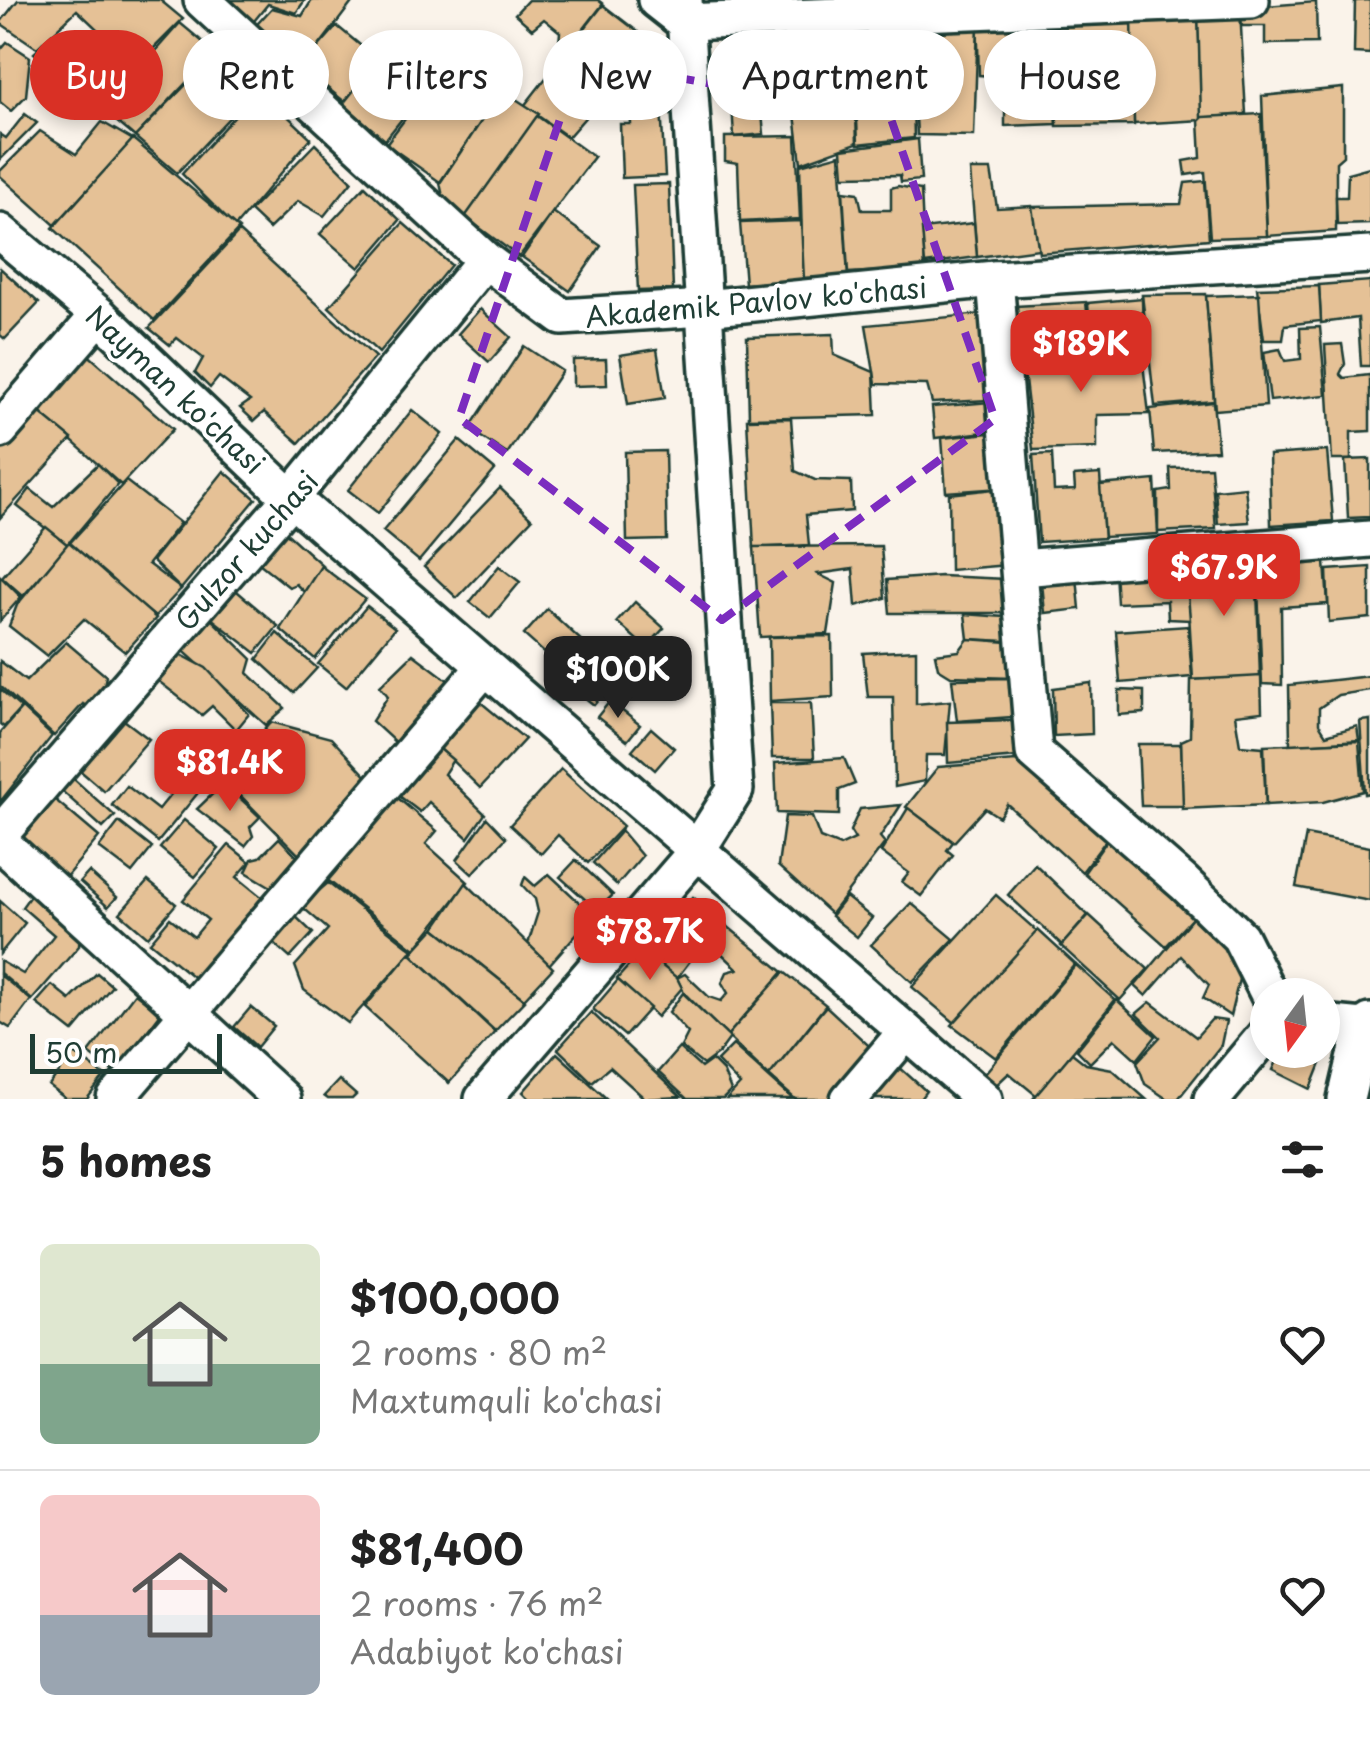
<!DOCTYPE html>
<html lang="en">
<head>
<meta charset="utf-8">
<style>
	body { margin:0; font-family:"Playpen Sans",sans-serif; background:#f2f2f2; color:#222; height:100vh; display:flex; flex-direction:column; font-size:38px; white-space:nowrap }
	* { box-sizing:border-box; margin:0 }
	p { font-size:32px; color:#767676 }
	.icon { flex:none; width:55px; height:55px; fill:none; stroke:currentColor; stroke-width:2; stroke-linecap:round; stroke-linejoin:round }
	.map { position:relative; height:1099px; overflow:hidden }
	.drawer { display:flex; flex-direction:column; background:#fff; flex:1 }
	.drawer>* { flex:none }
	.top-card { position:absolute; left:30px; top:30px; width:1310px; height:90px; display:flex; gap:20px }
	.needle { width:65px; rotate:195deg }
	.buttons { position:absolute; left:1250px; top:978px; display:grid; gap:20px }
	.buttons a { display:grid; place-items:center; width:90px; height:90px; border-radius:50%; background:#fff; box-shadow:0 5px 15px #0003; font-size:50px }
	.scale { position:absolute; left:30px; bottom:25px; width:192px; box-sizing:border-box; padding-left:10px; border:5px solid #1f3d34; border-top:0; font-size:28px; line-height:35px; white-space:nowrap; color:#1f3d34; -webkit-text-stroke:8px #fff; paint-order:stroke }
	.price { position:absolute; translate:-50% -85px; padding:0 22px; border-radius:20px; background:#d93025; color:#fff; font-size:32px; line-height:65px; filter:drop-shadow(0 2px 5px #0008) }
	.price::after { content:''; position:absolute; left:50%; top:60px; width:30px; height:22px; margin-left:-15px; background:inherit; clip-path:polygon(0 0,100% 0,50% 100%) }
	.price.active { background:#222; color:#fff }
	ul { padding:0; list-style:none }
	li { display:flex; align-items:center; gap:30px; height:250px; padding:0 40px }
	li+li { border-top:2px solid #e0e0e0 }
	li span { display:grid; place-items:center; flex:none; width:280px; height:200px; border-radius:15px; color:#555 }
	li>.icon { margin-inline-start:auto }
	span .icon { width:120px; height:120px; fill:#fffc; stroke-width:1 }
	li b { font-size:42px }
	h2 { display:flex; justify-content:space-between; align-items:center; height:120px; padding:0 40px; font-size:42px }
	.tag { padding:0 35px; border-radius:45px; background:#fff; box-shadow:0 5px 15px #0003; font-size:35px; line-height:90px }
	.tag.active { background:#d93025; color:#fff }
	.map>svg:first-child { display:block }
</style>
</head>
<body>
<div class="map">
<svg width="1370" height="1099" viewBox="0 0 1370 1099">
	<rect width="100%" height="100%" fill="#faf3ea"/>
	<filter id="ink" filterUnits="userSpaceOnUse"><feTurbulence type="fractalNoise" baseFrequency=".01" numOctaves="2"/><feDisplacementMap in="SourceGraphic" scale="20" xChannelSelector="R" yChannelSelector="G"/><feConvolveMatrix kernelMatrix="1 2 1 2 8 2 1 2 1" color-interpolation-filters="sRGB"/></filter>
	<g filter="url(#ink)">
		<g fill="#e5c196" stroke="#1f3d34" stroke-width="2.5">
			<polygon points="18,0 160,0 183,19 136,66 77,10 37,48 0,23"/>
			<polygon points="219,0 305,0 296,13 268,4 250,26"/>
			<polygon points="312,0 354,0 297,75 247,35 272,8 302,16"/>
			<polygon points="528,0 598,0 603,4 569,48 559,43 560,32 544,19 532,29 515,14"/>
			<polygon points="729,0 798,0 798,3 729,7"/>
			<polygon points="1370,0 1370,54 1354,53 1355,1"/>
			<polygon points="1316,2 1317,43 1265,44 1265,26 1242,26 1240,8"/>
			<polygon points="603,5 651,42 568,137 524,106"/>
			<polygon points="1198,9 1202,120 1134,124 1131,16"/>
			<polygon points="1198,10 1240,10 1246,114 1201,118"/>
			<polygon points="1055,15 1057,124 1005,126 1005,77 979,75 977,16"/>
			<polygon points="1055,15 1132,15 1134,125 1057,126"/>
			<polygon points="180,23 215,52 135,137 103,110"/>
			<polygon points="978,23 974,136 917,135 911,26"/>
			<polygon points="853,25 911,25 914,138 858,144"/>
			<polygon points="853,25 857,143 801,163 792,90 791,33"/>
			<polygon points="337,26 377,59 345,102 301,67"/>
			<polygon points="59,31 121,87 100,114 34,53"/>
			<polygon points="791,34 792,92 760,93 764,134 734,137 728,36"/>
			<polygon points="7,42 30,57 26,96 11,111 0,102 0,50"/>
			<polygon points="462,44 503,90 440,182 386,144"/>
			<polygon points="217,53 257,88 177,173 135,137"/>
			<polygon points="377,61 420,96 385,140 343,104"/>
			<polygon points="1343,88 1343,156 1336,162 1336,231 1267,236 1262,96"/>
			<polygon points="259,89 311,138 235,227 182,174"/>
			<polygon points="502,90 539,114 465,218 444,201 440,183"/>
			<polygon points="661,106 665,176 622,178 620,124 631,124 630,108"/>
			<polygon points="25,114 37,123 0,160 0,134 6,138"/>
			<polygon points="1261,114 1267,236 1210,238 1205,172 1186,175 1184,161 1201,158 1199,121 1203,117"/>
			<polygon points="537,116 594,157 519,257 465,217"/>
			<polygon points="102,122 133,140 55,225 0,176 0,171 40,131 76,154"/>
			<polygon points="796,136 800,219 740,222 738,163 725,161 725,137"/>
			<polygon points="133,139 239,229 154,320 53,228"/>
			<polygon points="918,139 921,180 901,182 900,175 844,176 842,149"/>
			<polygon points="315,144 352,181 324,216 298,201 269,229 250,211"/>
			<polygon points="840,154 848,276 803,278 800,165"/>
			<polygon points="1370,167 1370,224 1337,225 1336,197 1347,197 1348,173"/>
			<polygon points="970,170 991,170 997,208 1032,206 1039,249 977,257"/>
			<polygon points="1205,181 1209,239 1039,253 1032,207 1181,204 1185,183"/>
			<polygon points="669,184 673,290 638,291 633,185"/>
			<polygon points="365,186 400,220 359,268 320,234"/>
			<polygon points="898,186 921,190 925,269 848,273 843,191 858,193 862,210 891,210 891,188"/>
			<polygon points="553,212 601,246 570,291 522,257"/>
			<polygon points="801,221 804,280 745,284 740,223"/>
			<polygon points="403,223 451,265 379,353 329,307"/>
			<polygon points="974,223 977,257 925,264 922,229"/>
			<polygon points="239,232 375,357 299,443 264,412 254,421 240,408 250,401 219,377 210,388 195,373 203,358 177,338 170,345 149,328"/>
			<polygon points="0,268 39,303 5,339 0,335"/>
			<polygon points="1370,281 1370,366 1361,366 1358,318 1321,323 1319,285"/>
			<polygon points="1319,286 1321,321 1285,325 1283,340 1264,340 1257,288"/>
			<polygon points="1206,294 1214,401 1155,406 1142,295"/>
			<polygon points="1259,294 1266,406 1215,410 1206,296"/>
			<polygon points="1142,298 1143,337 1127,340 1125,350 1091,348 1088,303"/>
			<polygon points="1086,302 1089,332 1051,334 1049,348 1035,348 1019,340 1016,306"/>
			<polygon points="480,309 511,337 489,362 458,334"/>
			<polygon points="981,314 989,400 932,403 927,385 876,384 866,325"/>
			<polygon points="1320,327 1326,395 1270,401 1264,352 1280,349 1285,361 1301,359 1300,328"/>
			<polygon points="833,334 834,355 874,372 876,415 749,418 747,337"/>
			<polygon points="1342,344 1345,364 1340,374 1344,378 1370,375 1370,431 1351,432 1351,460 1332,460 1325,345"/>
			<polygon points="524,346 562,371 507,454 469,429"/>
			<polygon points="1141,347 1149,414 1097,415 1097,448 1033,450 1022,354 1127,352"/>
			<polygon points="657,349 665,398 628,404 620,355"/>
			<polygon points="85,352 173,429 121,485 36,409"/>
			<polygon points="606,359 607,385 573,386 573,360"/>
			<polygon points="990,402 993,431 935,438 932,407"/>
			<polygon points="1213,402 1218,450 1154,453 1150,409"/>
			<polygon points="34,408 72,439 0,518 0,446"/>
			<polygon points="412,410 442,434 378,513 348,490"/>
			<polygon points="791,418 795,471 815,480 851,481 852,511 806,515 809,545 754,548 747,419"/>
			<polygon points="998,432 1002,488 946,492 942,438"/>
			<polygon points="459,440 495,470 419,561 383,531"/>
			<polygon points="665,451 667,540 627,541 625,452"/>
			<polygon points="1327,451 1333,521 1271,525 1269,455"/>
			<polygon points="1052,454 1054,491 1075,490 1074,476 1100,474 1104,538 1039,542 1033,455"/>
			<polygon points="1370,459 1370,517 1348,518 1345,460"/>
			<polygon points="98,464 118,484 67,545 17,506 30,489 53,507"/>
			<polygon points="1211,467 1216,529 1158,532 1158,492 1171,490 1170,468"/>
			<polygon points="224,471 256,499 181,589 152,561"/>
			<polygon points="1155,480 1158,534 1104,537 1100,485"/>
			<polygon points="126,481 180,523 148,564 181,589 155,617 68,545"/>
			<polygon points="1245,487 1249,522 1218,524 1215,490"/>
			<polygon points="500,488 532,519 457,598 424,567"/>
			<polygon points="1003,488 1007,565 950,570 949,494"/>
			<polygon points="46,527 68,545 23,596 2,577"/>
			<polygon points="282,529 322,565 305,593 296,584 289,587 259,563"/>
			<polygon points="69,542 156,618 125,652 84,619 47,656 9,626 17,605"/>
			<polygon points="881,546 885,598 856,606 853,569 818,574 836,583 828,634 760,637 754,547"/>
			<polygon points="1256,557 1260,677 1193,680 1186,563"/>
			<polygon points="1325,562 1328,604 1281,607 1282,685 1262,684 1257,564"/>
			<polygon points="321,566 365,599 315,659 280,629"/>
			<polygon points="499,566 520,582 490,618 470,602"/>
			<polygon points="1370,567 1370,618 1329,622 1327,570"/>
			<polygon points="1186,568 1190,620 1168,619 1167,601 1117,603 1115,572"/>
			<polygon points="0,576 21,597 0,621"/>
			<polygon points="941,576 1006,579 1010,613 890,613 887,580"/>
			<polygon points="1077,577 1080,609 1045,613 1042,583"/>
			<polygon points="231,586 278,626 256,653 206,614"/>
			<polygon points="635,602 664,628 646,648 617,622"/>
			<polygon points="367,606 395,628 346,687 318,664"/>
			<polygon points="547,609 583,642 560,667 524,635"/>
			<polygon points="206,614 252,659 248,673 285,708 266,725 178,646"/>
			<polygon points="965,614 1004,617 1006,641 968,639"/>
			<polygon points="1188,626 1192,677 1120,683 1116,631"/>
			<polygon points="277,633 317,668 294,693 257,659"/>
			<polygon points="832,636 833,697 770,701 769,637"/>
			<polygon points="968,639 1008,642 1012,678 951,676 938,668 935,654 959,651"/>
			<polygon points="66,642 106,676 102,695 90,709 83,704 54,736 0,686 0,661 26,681"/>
			<polygon points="916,650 916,704 950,701 945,755 926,755 925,781 895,787 893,697 868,697 863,653"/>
			<polygon points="589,651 619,675 594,705 564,681"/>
			<polygon points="176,652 206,668 249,714 236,730 212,706 202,715 157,680"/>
			<polygon points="413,654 453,684 398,745 372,721 388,696 380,686"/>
			<polygon points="1261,676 1262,712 1235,715 1240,745 1263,747 1266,805 1182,809 1181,741 1190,737 1191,680"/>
			<polygon points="1370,676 1370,690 1338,695 1319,708 1319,724 1326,735 1357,726 1359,740 1290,745 1289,685"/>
			<polygon points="1015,678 1012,717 957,721 952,679"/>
			<polygon points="1091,683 1092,734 1054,736 1053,688"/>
			<polygon points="0,689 21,708 4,727 0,724"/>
			<polygon points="1119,690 1144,691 1144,713 1119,715"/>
			<polygon points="478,700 525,739 480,788 436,745"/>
			<polygon points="610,701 640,725 627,741 597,717"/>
			<polygon points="770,703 811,703 814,758 772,758"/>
			<polygon points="22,708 52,736 0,802 0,733"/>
			<polygon points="120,717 149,739 104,791 77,768"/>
			<polygon points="1012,720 1017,757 948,763 947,722"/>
			<polygon points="1370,720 1370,793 1365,794 1360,721"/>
			<polygon points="271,722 331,738 369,779 305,861 223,778"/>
			<polygon points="651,728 674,748 655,770 632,750"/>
			<polygon points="1359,741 1363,791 1323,802 1266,805 1264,745"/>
			<polygon points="1138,744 1181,744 1183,806 1141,806"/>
			<polygon points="435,745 453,760 444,774 485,814 468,838 429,802 420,812 398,795"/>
			<polygon points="844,758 855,784 839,790 839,815 777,813 775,763"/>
			<polygon points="1016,761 1107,839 1082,872 1007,804 999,817 985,808 954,842 906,807 938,767"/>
			<polygon points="561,769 623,826 588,863 558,835 541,854 510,825"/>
			<polygon points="66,772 115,816 103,828 55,785"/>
			<polygon points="187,775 202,788 158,842 112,805 127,786 158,810"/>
			<polygon points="224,783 260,817 250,827 253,836 245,846 197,809"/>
			<polygon points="46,792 99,837 65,878 11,833"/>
			<polygon points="393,794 437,831 426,844 468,882 415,949 325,878"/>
			<polygon points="901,805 880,837 885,843 831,914 778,866 785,816 812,817 820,838 840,846 855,839 850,831 860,809"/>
			<polygon points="908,808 953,842 947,850 953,855 921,896 902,882 909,873 881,852"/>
			<polygon points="487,818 506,838 472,874 457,860"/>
			<polygon points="184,820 219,849 195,877 160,848"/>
			<polygon points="119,822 152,848 132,873 99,848"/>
			<polygon points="621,831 642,856 617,885 593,863"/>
			<polygon points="1306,835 1370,847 1370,901 1296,887"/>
			<polygon points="279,838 299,859 273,888 246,872 252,859 260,857"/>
			<polygon points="1108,839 1194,916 1166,946 1084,873"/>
			<polygon points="229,845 250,862 237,877 264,899 197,980 150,942 170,918 194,937 208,920 183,900"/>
			<polygon points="576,860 613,895 597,910 560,877"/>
			<polygon points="1035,864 1088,915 1062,945 1008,895"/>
			<polygon points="89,872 117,897 108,907 80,882"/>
			<polygon points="549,874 593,915 549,965 528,944 538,912 535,899 522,885 525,877 535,886"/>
			<polygon points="148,881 176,904 148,937 120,913"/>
			<polygon points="328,883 413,950 348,1023 304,990 295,966 328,929 301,906"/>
			<polygon points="466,883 553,968 524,999 435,928"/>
			<polygon points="34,890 80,931 79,946 32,1000 0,973 0,961 23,974 54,935 22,907"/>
			<polygon points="996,895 1038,932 955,1023 912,987"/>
			<polygon points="693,897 720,921 675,981 643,951"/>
			<polygon points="846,897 872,918 857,937 831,916"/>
			<polygon points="0,901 25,923 0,954"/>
			<polygon points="911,903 954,939 912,982 871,945"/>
			<polygon points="293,914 313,933 290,958 270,940"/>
			<polygon points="1089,915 1148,969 1120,1000 1061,946"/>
			<polygon points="1194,916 1243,963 1230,1016 1203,998 1209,985 1181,956 1146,996 1135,986"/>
			<polygon points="721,921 783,972 727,1036 684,993 677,978 685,974 709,997 721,1001 728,993 722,983 727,972 738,969 718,950 709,958 701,949"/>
			<polygon points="435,928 525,1000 495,1031 411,954"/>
			<polygon points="1038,930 1075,964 996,1058 952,1025"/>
			<polygon points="643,950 677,978 682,988 657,1017 617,979"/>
			<polygon points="410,953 495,1032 449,1083 365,1007"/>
			<polygon points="1076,965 1115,1000 1037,1096 1009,1073 992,1089 980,1079"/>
			<polygon points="784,972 826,1005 769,1076 727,1036"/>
			<polygon points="97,973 112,986 73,1032 36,1003 52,985 70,1000"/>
			<polygon points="0,975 31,1000 10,1028 0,1022"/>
			<polygon points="618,980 650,1008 625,1036 593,1009"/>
			<polygon points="135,993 161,1013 115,1073 89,1053"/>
			<polygon points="683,993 730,1038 719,1053 703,1065 681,1047 688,1033 669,1012"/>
			<polygon points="1117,1000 1156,1036 1137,1060 1114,1039 1090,1063 1077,1050"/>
			<polygon points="1150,1002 1196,1037 1212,1019 1226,1021 1221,1045 1178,1099 1167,1099 1145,1084 1137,1062 1160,1037 1136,1014"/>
			<polygon points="826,1006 879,1055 841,1099 795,1099 769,1076"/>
			<polygon points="251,1007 274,1026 257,1047 234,1027"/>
			<polygon points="591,1012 681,1097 640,1099 642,1096 610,1067 592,1082 558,1049"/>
			<polygon points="733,1045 793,1099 727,1099 740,1085 717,1061"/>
			<polygon points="679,1048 701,1068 712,1060 723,1071 731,1091 723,1099 687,1099 658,1072"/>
			<polygon points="1282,1050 1326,1051 1311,1089 1273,1070"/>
			<polygon points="74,1053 105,1076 87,1099 66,1099 49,1086"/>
			<polygon points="557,1053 607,1099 530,1099 523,1092"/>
			<polygon points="1072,1053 1086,1064 1112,1069 1146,1099 1033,1099"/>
			<polygon points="898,1066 926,1091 920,1099 871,1099"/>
			<polygon points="339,1080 356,1095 352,1099 328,1099 324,1096"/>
		</g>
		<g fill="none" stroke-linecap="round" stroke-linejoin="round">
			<g stroke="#1f3d34" stroke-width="42">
				<g id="minor">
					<polyline points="202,0 485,260 562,317 704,308 995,279 1370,255"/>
					<polyline points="656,0 684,22 1251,0"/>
					<polyline points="0,232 99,315 291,498 984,1099"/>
					<polyline points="995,279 1034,752 1184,883 1240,937 1269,995"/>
					<polyline points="0,430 99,315"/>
					<polyline points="1021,568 1370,539"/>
					<polyline points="0,834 291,498 485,260"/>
					<polyline points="0,842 282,1099"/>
					<polyline points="1322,1023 1363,1027 1370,1022"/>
					<polyline points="115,1099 484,668"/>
					<polyline points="483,1099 696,852 735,790 684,0"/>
					<polyline points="849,1099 906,1032"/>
					<polyline points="1212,1099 1268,1032"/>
					<polyline points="1346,1099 1363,1027"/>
				</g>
			</g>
			<use href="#minor" stroke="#fff" stroke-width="35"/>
		</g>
	</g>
	<path fill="none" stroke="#7b2cbf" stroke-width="8" stroke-dasharray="20 12" stroke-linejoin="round" d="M580,60L890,116L995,419L722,620L459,418Z"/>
	<g text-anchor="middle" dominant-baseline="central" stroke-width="8" stroke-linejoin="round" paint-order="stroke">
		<g font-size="28" fill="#1f3d34" stroke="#fff">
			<text transform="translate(756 301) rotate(-5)">Akademik Pavlov ko'chasi</text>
			<text transform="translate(176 389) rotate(43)">Nayman ko'chasi</text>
			<text transform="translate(246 550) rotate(-49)">Gulzor kuchasi</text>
		</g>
	</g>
</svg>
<div class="buttons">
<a><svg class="needle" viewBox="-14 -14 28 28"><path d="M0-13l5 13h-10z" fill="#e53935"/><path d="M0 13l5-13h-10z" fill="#767676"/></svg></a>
</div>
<div class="scale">50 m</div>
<b class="price" style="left:1081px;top:395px">$189K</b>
<b class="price" style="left:1224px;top:619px">$67.9K</b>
<b class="price active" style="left:618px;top:721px">$100K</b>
<b class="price" style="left:230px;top:814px">$81.4K</b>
<b class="price" style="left:650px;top:983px">$78.7K</b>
<div class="top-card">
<a class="tag active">Buy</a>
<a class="tag">Rent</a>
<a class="tag">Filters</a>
<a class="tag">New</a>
<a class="tag">Apartment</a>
<a class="tag">House</a>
</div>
</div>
<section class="drawer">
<h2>5 homes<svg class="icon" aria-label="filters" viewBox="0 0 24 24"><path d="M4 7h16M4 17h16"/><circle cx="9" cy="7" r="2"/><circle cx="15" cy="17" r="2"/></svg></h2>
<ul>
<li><span style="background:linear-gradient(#dfe7d0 60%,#7fa58c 0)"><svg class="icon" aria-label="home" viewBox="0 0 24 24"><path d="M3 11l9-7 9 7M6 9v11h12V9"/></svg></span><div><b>$100,000</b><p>2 rooms · 80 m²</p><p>Maxtumquli ko'chasi</p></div><svg class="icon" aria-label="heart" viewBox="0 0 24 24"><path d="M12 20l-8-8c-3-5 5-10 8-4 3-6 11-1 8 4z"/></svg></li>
<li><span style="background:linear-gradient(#f6c9c9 60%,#9aa5b1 0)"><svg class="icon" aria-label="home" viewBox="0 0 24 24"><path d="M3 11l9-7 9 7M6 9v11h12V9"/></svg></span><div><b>$81,400</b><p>2 rooms · 76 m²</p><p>Adabiyot ko'chasi</p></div><svg class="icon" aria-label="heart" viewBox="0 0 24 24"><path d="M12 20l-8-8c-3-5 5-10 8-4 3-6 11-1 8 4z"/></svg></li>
</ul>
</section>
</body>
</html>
